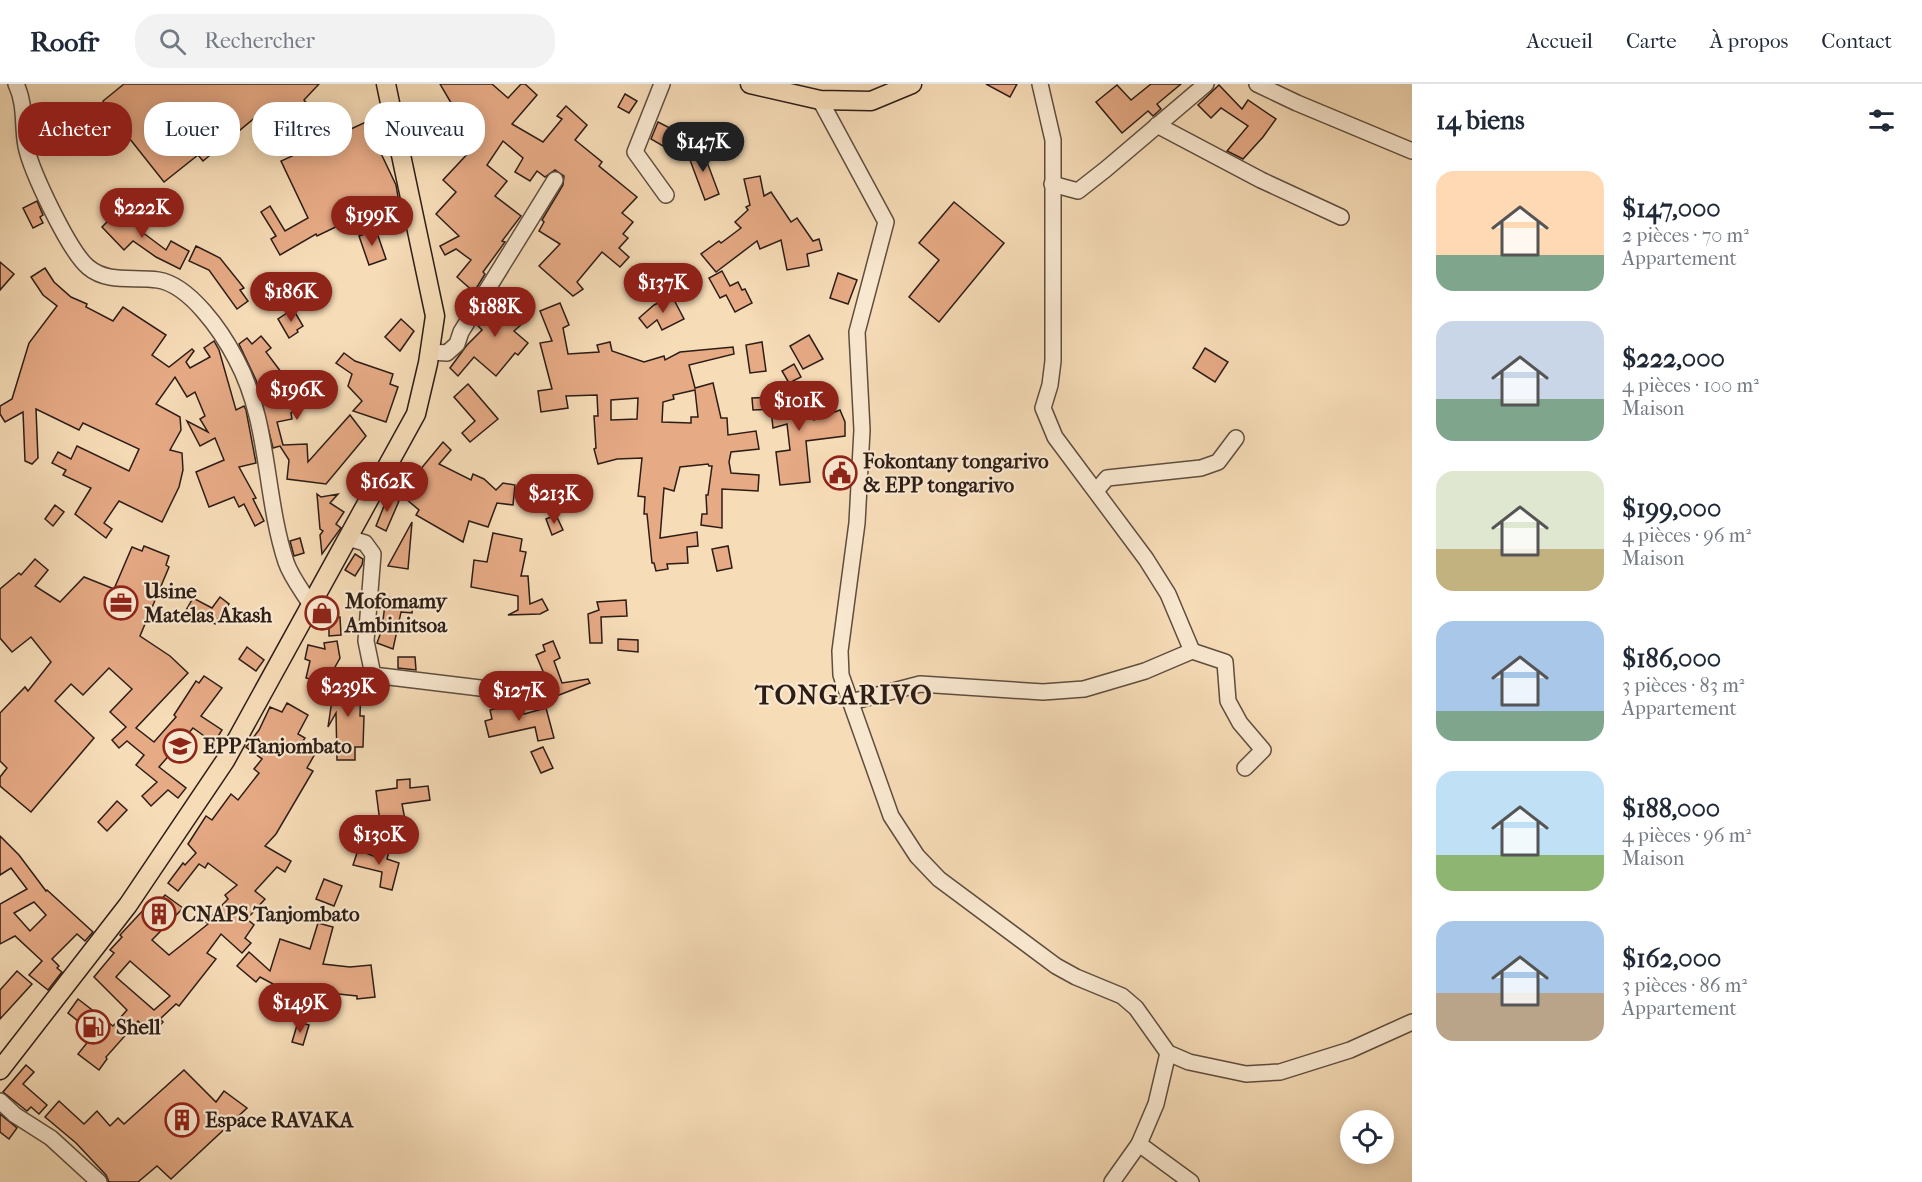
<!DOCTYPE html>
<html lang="fr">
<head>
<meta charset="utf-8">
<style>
	body { margin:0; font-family:"IM FELL French Canon",serif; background:#f2f2f3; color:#1f2937; height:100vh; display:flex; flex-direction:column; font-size:22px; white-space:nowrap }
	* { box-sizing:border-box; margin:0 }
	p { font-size:20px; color:#747a83 }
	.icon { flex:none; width:33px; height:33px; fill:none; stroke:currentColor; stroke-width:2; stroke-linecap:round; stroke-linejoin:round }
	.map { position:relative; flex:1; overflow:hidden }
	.sheet { display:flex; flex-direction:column; background:#fff; width:510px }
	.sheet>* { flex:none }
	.guide { position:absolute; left:18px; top:18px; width:570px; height:54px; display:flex; gap:12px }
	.buttons { position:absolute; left:1340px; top:1026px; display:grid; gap:12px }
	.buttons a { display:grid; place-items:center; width:54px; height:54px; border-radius:50%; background:#fff; box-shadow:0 3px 15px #0003; font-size:30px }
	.price { position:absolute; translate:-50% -51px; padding:0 14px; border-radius:21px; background:#8f2418; color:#fff; font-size:20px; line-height:39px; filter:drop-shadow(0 2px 3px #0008) }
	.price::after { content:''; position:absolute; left:50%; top:36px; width:18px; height:14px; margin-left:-9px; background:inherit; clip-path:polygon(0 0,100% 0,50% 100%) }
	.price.selected { background:#222; color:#fff }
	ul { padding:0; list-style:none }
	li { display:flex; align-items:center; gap:18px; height:150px; padding:0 24px }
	li span { display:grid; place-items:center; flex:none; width:168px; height:120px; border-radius:18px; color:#555 }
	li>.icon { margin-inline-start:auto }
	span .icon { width:72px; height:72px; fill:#fffc; stroke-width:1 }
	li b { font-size:26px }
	h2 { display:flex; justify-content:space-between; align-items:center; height:72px; padding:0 24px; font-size:26px }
	.tag { padding:0 21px; border-radius:24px; background:#fff; box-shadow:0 3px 15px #0003; font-size:21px; line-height:54px }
	.tag.selected { background:#8f2418; color:#fff }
	header { display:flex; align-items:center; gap:36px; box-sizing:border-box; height:84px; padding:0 30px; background:#fff; border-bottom:2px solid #e0e1e3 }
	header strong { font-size:28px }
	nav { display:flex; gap:33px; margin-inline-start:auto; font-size:21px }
	.search { width:420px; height:54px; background:#f2f2f3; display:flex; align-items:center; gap:15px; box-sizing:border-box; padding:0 21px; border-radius:24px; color:#747a83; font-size:22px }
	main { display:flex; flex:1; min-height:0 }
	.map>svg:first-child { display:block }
</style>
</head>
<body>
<header>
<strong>Roofr</strong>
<div class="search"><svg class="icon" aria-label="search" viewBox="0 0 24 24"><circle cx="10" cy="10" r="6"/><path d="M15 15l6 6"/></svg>Rechercher</div>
<nav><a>Accueil</a><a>Carte</a><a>À propos</a><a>Contact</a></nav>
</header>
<main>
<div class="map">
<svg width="1412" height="1098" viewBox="0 0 1412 1098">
	<rect width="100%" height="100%" fill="#f6dcb7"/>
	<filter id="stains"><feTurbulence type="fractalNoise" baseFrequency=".00333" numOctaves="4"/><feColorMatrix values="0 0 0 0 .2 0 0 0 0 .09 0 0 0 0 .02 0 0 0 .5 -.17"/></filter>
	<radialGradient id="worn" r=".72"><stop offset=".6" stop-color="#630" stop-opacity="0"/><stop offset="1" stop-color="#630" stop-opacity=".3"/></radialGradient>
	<g fill="#e6aa85" stroke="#2d1d17" stroke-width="1.5" fill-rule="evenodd">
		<polygon points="124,0 319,0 304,16 310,23 281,48 263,27 203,77 198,71 164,98 122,45 124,43 103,17"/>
		<polygon points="440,0 492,0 508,14 521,0 525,0 537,11 512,40 543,58 562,35 557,32 566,22 587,41 575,56 602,78 599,82 637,113 622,129 633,138 623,150 628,154 619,164 629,173 620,183 602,168 577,198 583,205 573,212 539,182 560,160 539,147 544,138 542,136 563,101 564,92 555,86 545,93 537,87 530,97 515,88 523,74 503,57 487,81 507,97 495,112 521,132 502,157 505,158 483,188 485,190 474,208 457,193 471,176 456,165 445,171 440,162 459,152 436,130 456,108 443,96 472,65 455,51 460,45 450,36 457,29"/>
		<polygon points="986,0 1017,0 1010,13"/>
		<polygon points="1151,0 1181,0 1157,20 1161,25 1153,32 1148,27 1122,49 1096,18 1117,1 1131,16"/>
		<polygon points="1219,1 1242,25 1248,16 1276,35 1263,53 1243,75 1227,67 1248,42 1221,24 1211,34 1198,21"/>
		<polygon points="625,10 637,17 629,29 618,23"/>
		<polygon points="80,20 89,37 72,47 63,30"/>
		<polygon points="366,38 396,101 398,113 317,152 316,150 280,171 271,155 276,152 261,128 270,122 285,147 308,134 281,77"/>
		<polygon points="658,38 672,45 663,62 651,55"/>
		<polygon points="701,62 719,110 705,116 687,68"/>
		<polygon points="760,92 764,112 771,108 791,138 797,134 813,157 819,155 822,166 807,170 809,182 787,186 781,156 760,165 757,157 716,188 701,170 719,157 721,159 741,144 735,138 748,126 746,123 750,121 744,95"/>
		<polygon points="37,117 43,131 40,133 43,139 33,144 23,124"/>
		<polygon points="954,118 1004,159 939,238 909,213 939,176 919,159"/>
		<polygon points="122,123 144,146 142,148 166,166 171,157 189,167 180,185 156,173 133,157 124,166 102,143"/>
		<polygon points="376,146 386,175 369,181 359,152"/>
		<polygon points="196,162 220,174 244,204 240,206 248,217 237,225 209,186 189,177"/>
		<polygon points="0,178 14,190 0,206"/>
		<polygon points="45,184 54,198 71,213 87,220 86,223 113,237 123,223 166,251 152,271 169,283 192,265 194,267 186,278 190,284 210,273 204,264 214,257 219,266 236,326 244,322 246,326 256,379 239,383 256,414 253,415 264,437 255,442 244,420 239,423 234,413 209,423 196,388 224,376 215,354 200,362 187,337 208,348 200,335 205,332 195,308 187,313 175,293 156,320 180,333 181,346 170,366 182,369 183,386 179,403 162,438 119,417 104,439 112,445 106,454 75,430 91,404 63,391 66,386 52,379 58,368 71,375 77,362 129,387 139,365 83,339 79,346 36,325 38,374 32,380 25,377 23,328 5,338 0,330 0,322 12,315 29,259 57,222 43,211 31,193"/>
		<polygon points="722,187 730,202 738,198 742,206 745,205 752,219 735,228 726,211 720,214 709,194"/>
		<polygon points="838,189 857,196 848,220 830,214"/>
		<polygon points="496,209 516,224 519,221 530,233 514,247 528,259 518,271 515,269 496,292 474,273 458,292 450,284 467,261 482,246 477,241"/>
		<polygon points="672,212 684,235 662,246 657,236 647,244 639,234 654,221"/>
		<path d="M560,219L569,241L563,244L568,270L599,268L597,261L610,258L612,267L644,278L664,272L665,276L680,268L733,263L734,270L689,281L695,304L713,299L721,334H727L728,351L756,347L759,365L731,368L729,378L731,389L759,391L758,407L722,405V444L701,441L702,430H707L706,411H708L712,382H709L708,380L680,383L674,407L664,404L660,454L697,448L698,462L687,463L688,479L667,480L668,485L656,487L654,479H652L647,430H644L645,413L638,412L642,374L617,375L598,380L594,365L596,364L594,332H598L597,311L566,312L568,324L541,328L538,307L552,305L540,259L552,257L540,227ZM695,306L698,333H691V339L662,338L663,318L674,315L673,311ZM638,314L637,335L611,336V316Z"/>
		<polygon points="293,225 303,242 297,246 298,248 289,254 278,235"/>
		<polygon points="401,235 414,247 400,267 385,253"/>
		<polygon points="809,251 823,275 803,285 790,262"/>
		<polygon points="261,252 271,264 266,268 281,288 292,314 301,309 307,320 291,329 292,335 277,338 283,361 307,360 308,378 350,331 366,352 326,400 287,395 289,376 280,362 273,364 256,296 239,260 247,254 252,260"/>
		<polygon points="762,258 766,287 750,289 746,261"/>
		<polygon points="1205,264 1228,278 1215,298 1193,284"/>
		<polygon points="344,269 355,277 393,290 390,300 398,303 386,338 353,327 362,317 348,302 352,290 336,279"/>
		<polygon points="794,280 801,293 789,299 782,287"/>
		<polygon points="468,300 498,335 470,358 462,349 475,337 454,313"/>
		<polygon points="812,308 814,336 840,326 845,338 845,352 806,357 810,398 780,401 776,368 790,366 787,340 773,344 771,325 753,326 752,314 796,312 794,309"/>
		<polygon points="443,358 451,366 439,380 471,396 473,390 484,395 496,406 503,399 515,401 513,421 497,419 488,443 469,437 463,458 416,431 419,426 400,410"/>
		<polygon points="317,410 321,413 338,410 330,419 344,428 336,440 341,444 322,470 320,451 323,447 320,445"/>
		<polygon points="388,412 399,417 386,447 376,442"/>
		<polygon points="55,421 64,428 53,442 45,435"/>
		<polygon points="556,431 563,446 552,451 546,435"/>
		<polygon points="412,438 408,485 388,482"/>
		<polygon points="493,449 522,455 520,467 526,468 521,492 528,492 530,520 542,515 548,526 540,530 508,531 518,526 518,512 471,503 474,476 487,478"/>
		<polygon points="300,454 304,469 294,472 290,457"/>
		<polygon points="144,462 169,472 166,481 169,483 140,552 170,572 188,589 136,644 154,658 176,633 174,631 196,597 199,599 204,592 222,604 201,632 222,646 214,659 193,644 159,683 186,704 178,714 168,706 151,722 142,712 157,698 136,681 144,671 127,657 119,664 112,656 126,643 110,628 132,605 109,584 83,611 71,600 55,617 94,654 31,728 0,702 0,693 7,684 0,677 0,629 25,603 28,607 51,578 31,553 12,568 0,554 0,505 19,489 21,491 35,475 48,486 35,502 60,518 84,493 114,505 132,463 142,467"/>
		<polygon points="728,462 732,484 717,487 712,465"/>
		<polygon points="355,470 363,475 362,481 355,492 345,486"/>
		<polygon points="220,513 229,520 215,540 203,532 200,537 185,528 193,514 212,524"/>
		<polygon points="386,513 413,517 412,529 401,528 393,565 377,559 381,548 377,547 378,535 383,536"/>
		<polygon points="626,516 627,532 601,533 602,559 590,559 588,530 599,526 597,518"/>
		<polygon points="340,533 341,551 329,552 329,534"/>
		<polygon points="618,555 638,556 638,568 618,566"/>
		<polygon points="337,557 340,574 326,599 306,594 310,577 305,575 308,561 325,565 324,559"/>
		<polygon points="553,557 560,574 554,577 562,599 588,595 590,599 554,613 536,571 545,567 543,561"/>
		<polygon points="247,563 264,576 256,587 239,575"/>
		<polygon points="398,573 415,573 416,586 398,584"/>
		<polygon points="335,596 361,597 360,632 364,632 363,663 355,663 355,676 337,676 336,629 328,643"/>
		<path d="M287,619L308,631L298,650L305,654L301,660L316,668L307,684L313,687L276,750L265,762L291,777L285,788L277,783L255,807L265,815L247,835L254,841L245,854L251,859L242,869L221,850L207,869L216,875L179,922L176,920L160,935L163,938L152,950L138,937L106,973L107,975L99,986L78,970L94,950L68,929L78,915L113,942L127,926L94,893L114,869L110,866L122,853L120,851L147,822L152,827L165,811L183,824L152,856L169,871L208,840L206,838L228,815L225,811L237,801L208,779L205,784L199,780L178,807L168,799L183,779L185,781L196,769L188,760L206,732L212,736L231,710L238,716L259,689L254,685L262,675L246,663L259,646L270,623L282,628ZM130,877L170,912L154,926L116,893Z"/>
		<polygon points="521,619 524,630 546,624 554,654 538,657 535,643 489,653 485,637 492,635 490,626"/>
		<polygon points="543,663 553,684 541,689 531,668"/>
		<polygon points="410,695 410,704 428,702 430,716 402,720 406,741 381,746 376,707 397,704 397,696"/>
		<polygon points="117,717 127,726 107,747 98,738"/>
		<path d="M0,752L19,771L46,807L47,806L93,848L85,857L77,850L52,875L59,882L57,884L62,888L48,906L29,891L42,877L15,852L0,860V820L27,805L11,784L0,791ZM34,818L46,831L30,847L14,829Z"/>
		<polygon points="378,764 389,767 387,775 399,779 392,806 380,803 382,788 353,781 358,766 376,773"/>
		<polygon points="324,795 342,802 334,822 316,815"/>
		<polygon points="318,839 333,843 323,880 350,883 371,881 375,913 357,915 357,912 329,909 314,925 306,918 310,914 290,906 288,908 260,893 256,898 237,882 249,868 270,887 280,855 310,865"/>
		<polygon points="17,887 32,900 0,935 0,906"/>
		<polygon points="298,938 309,941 303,961 292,958"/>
		<polygon points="26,981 34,988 23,1000 47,1021 39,1030 31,1023 27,1027 3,1008"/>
		<polygon points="184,986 216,1018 224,1007 247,1024 171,1095 157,1082 138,1098 109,1098 106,1091 76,1059 45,1033 59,1017 84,1040 97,1027 110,1042 118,1034 124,1040"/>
		<polygon points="0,1030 17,1044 9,1055 0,1048"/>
	</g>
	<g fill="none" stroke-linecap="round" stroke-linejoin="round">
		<g stroke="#5f4d3f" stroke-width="18">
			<g id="minor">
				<path d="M16,0C26,21 22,41 26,62C31,87 69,167 88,183C108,200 135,192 158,196C190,201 222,248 236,275C270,338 264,411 286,478C291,493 303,508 311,521"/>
				<polyline points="662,0 635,68 666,111"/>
				<polyline points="1040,0 1053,56 1053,277 1050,301 1043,324 1055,353 1146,475 1168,510 1192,567"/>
				<polyline points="1257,0 1297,19 1412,67"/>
				<polyline points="820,16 886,138 857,248 862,346 857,439 840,567 841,591 891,732 917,772 939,795 1056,882 1076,893 1122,912 1136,924 1168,969 1189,978 1246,990 1280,988 1350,966 1412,938"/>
				<polyline points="1157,41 1261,96 1341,133"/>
				<polyline points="1052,100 1078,107 1106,85 1206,0"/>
				<polyline points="430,268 447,269 457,260 461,248 555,96"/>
				<polyline points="1096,407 1107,394 1201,384 1218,378 1236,354"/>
				<polyline points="348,454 365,459 373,470 366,557 373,591 480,604"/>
				<polyline points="851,618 920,600 1043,608 1084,605 1145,587 1192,567 1225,578 1228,617 1240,639 1263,666 1245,684"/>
				<polyline points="0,1017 15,1031 51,1054 99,1098"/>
				<polyline points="1139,1060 1191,1098"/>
				<polyline points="1112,1098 1139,1060 1156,1020 1168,969"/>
			</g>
		</g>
		<g stroke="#2d1d17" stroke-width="21">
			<g id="major">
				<polyline points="750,0 820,16 871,17 912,0"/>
				<polyline points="0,986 128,821 225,677 416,330 428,279 435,232 386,0"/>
			</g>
		</g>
		<use href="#minor" stroke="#f9e8d0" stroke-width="15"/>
		<use href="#major" stroke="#f6dcb7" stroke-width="18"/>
	</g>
	<defs>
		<g id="civic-ring" transform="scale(1.725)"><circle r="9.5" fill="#f9e8d0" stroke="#8f2418" stroke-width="1.5"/><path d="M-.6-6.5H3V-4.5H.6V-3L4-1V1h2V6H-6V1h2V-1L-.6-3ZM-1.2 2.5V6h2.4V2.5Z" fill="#8f2418"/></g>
		<g id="office-ring" transform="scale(1.725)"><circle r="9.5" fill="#f9e8d0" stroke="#8f2418" stroke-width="1.5"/><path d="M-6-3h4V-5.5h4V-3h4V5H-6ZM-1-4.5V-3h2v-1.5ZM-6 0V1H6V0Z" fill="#8f2418"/></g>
		<g id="shop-ring" transform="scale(1.725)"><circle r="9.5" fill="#f9e8d0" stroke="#8f2418" stroke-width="1.5"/><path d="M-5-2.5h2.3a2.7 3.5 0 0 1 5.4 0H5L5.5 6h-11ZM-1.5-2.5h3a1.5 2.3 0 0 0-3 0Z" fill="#8f2418"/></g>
		<g id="school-ring" transform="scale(1.725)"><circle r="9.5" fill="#f9e8d0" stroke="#8f2418" stroke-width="1.5"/><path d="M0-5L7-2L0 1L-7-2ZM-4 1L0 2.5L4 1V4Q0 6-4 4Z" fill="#8f2418"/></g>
		<g id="building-ring" transform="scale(1.725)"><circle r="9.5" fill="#f9e8d0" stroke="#8f2418" stroke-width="1.5"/><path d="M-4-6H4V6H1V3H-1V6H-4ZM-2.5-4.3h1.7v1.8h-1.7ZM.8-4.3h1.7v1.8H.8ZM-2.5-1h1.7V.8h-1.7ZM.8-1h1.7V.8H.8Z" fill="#8f2418"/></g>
		<g id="fuel-ring" transform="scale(1.725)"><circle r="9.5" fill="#f9e8d0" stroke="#8f2418" stroke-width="1.5"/><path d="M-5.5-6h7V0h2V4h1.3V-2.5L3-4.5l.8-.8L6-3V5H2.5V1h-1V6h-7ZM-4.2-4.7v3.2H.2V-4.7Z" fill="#8f2418"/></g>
	</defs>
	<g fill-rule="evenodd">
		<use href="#civic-ring" x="840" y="389"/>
		<use href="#office-ring" x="121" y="519"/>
		<use href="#shop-ring" x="322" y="529"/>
		<use href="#school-ring" x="180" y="662"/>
		<use href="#building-ring" x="159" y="830"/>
		<use href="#fuel-ring" x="93" y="943"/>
		<use href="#building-ring" x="182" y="1036"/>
	</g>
	<g text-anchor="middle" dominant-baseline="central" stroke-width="4.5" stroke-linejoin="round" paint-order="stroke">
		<g font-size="21" font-weight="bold" fill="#2d1d17" stroke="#f9e8d0" text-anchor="start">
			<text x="863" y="377">Fokontany tongarivo<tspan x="863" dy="24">&amp; EPP tongarivo</tspan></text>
			<text x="144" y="507">Usine<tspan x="144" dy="24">Matelas Akash</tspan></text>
			<text x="345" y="517">Mofomamy<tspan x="345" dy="24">Ambinitsoa</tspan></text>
			<text x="203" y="662">EPP Tanjombato</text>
			<text x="182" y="830">CNAPS Tanjombato</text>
			<text x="116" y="943">Shell</text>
			<text x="205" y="1036">Espace RAVAKA</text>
		</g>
		<g font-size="27" font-weight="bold" letter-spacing="1.5" fill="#2d1d17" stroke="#f9e8d0">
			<text x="844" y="611">TONGARIVO</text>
		</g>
	</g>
	<rect width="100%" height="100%" filter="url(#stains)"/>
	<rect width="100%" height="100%" fill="url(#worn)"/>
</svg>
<div class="buttons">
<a><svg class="icon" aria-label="locate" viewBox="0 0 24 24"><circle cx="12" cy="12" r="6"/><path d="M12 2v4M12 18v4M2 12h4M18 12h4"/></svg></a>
</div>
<b class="price selected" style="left:703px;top:89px">$147K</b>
<b class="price" style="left:142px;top:155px">$222K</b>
<b class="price" style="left:372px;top:163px">$199K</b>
<b class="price" style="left:663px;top:230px">$137K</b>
<b class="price" style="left:291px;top:239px">$186K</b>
<b class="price" style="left:495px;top:254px">$188K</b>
<b class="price" style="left:297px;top:337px">$196K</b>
<b class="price" style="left:799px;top:348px">$101K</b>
<b class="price" style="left:387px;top:429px">$162K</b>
<b class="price" style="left:554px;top:441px">$213K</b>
<b class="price" style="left:348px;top:634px">$239K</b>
<b class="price" style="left:519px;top:638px">$127K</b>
<b class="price" style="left:379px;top:782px">$130K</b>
<b class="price" style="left:300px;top:950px">$149K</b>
<div class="guide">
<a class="tag selected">Acheter</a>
<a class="tag">Louer</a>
<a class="tag">Filtres</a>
<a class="tag">Nouveau</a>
</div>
</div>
<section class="sheet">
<h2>14 biens<svg class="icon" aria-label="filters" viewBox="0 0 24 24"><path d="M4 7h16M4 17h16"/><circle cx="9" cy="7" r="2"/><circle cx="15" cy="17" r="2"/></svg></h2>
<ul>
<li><span style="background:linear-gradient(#ffd9b3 70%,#7fa58c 0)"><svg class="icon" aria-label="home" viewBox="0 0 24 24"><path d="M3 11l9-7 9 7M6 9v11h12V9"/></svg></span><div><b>$147,000</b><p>2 pièces · 70 m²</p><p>Appartement</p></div></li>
<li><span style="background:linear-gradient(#c9d6e8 65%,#7fa58c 0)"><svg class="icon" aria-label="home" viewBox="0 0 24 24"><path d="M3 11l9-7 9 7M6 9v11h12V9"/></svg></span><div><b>$222,000</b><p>4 pièces · 100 m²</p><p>Maison</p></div></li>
<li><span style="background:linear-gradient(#dfe7d0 65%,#c2b280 0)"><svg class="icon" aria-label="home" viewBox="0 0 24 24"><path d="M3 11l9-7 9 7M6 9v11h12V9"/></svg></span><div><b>$199,000</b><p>4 pièces · 96 m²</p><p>Maison</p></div></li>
<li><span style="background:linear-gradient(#a9c7e8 75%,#7fa58c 0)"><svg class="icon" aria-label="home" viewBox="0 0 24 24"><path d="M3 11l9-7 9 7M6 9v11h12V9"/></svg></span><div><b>$186,000</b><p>3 pièces · 83 m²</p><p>Appartement</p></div></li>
<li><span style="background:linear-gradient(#bfe0f5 70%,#8fb573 0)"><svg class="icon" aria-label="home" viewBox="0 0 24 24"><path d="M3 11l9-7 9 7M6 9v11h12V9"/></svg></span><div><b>$188,000</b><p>4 pièces · 96 m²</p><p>Maison</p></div></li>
<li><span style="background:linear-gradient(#a9c7e8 60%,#b9a48a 0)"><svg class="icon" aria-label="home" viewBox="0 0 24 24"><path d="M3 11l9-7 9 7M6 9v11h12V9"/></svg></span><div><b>$162,000</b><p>3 pièces · 86 m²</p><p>Appartement</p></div></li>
</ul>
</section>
</main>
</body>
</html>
